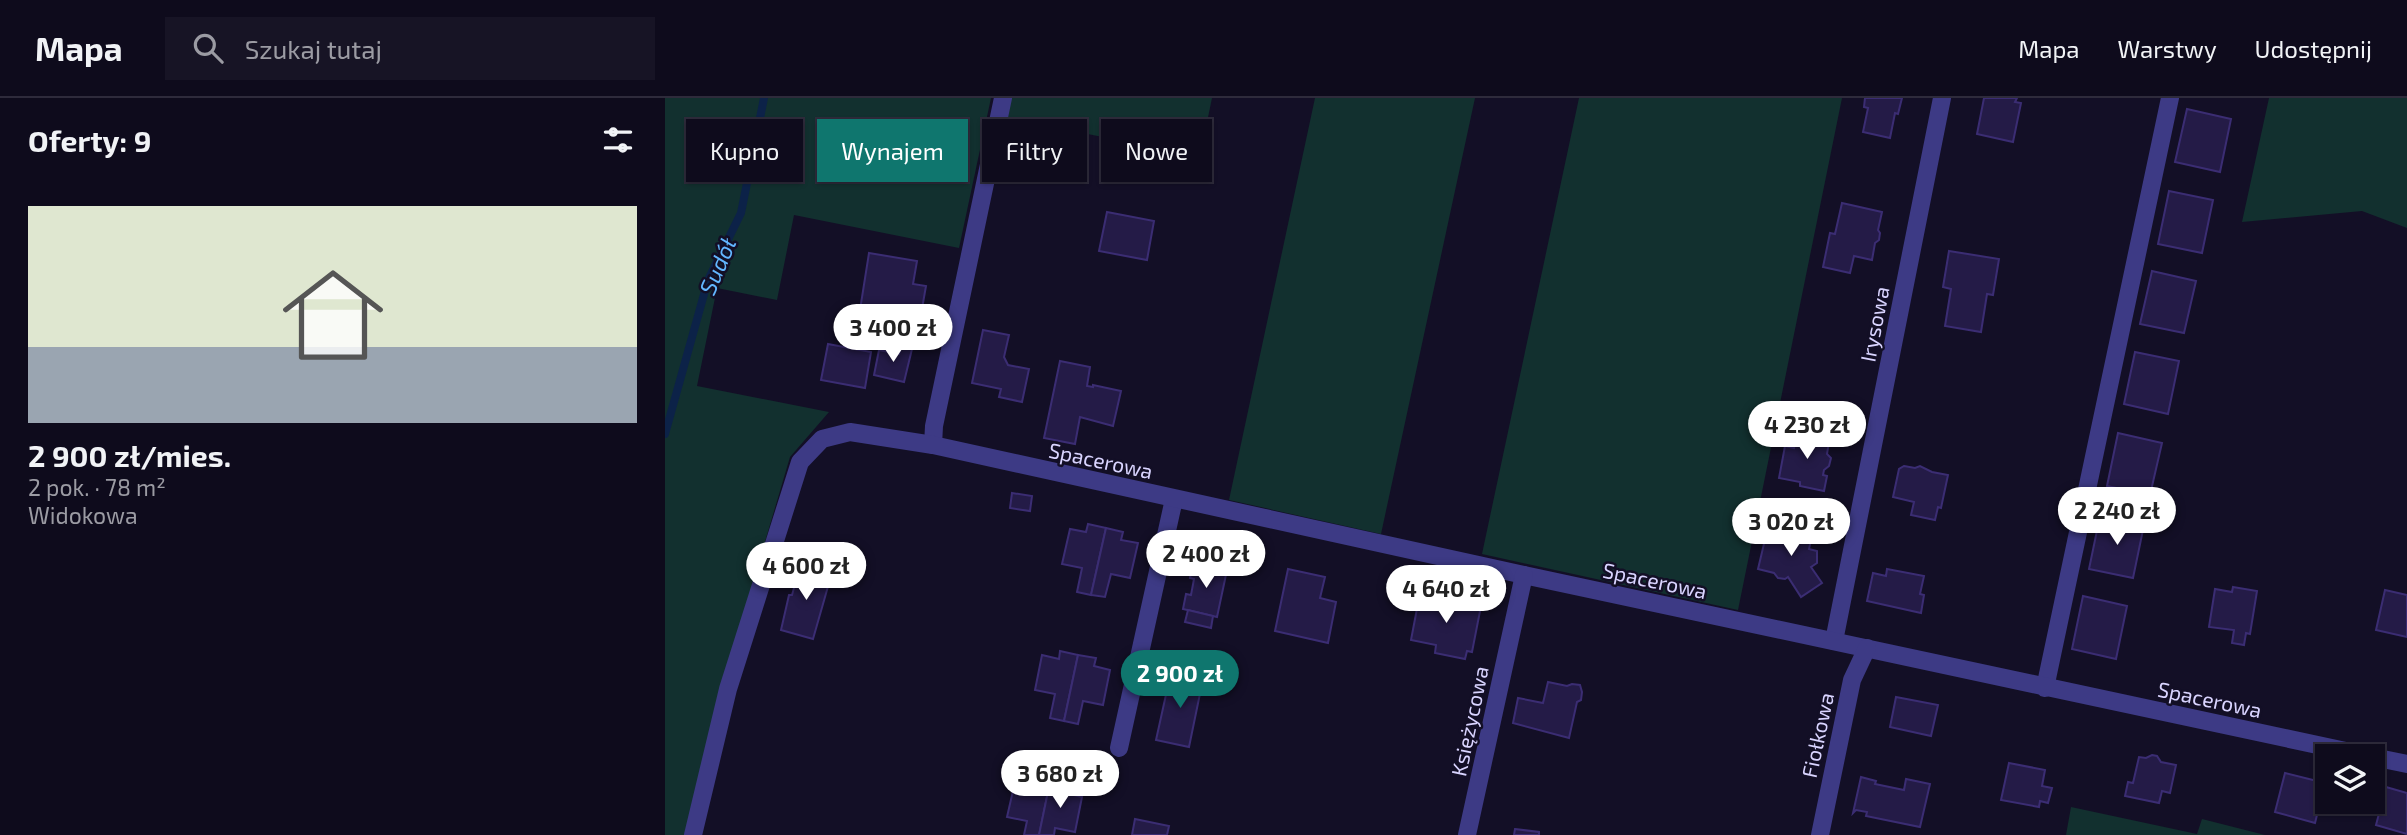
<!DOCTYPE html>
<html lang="pl">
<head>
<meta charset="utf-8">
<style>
	body { margin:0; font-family:"Exo 2",sans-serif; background:#171425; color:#f1f3f6; height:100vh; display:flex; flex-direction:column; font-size:26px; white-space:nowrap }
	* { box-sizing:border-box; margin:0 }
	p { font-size:23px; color:#9b9ba3 }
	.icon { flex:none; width:38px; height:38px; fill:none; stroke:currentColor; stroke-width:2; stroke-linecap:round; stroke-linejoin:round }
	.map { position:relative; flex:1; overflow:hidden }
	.panel { display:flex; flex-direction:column; background:#0e0b1c; width:665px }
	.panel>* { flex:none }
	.guide { position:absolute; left:21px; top:21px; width:665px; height:63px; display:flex; gap:14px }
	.controls { position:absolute; left:1650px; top:646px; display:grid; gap:14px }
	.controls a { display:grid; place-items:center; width:70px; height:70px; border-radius:0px; background:#0e0b1c; box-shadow:0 2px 5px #0004,0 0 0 2px #2e2b3b; font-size:35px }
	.price { position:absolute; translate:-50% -60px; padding:0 16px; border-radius:24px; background:#fff; color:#222; font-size:23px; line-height:46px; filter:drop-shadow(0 2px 4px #0008) }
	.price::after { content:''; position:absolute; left:50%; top:42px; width:21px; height:16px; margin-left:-10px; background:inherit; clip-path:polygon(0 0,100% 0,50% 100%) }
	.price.current { background:#0f766e; color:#fff }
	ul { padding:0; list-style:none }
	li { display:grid; align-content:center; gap:14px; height:371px; padding:0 28px }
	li+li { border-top:2px solid #2e2b3b }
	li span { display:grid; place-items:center; height:217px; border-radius:0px; color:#555 }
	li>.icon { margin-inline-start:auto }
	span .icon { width:126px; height:126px; fill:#fffc; stroke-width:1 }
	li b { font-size:30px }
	h2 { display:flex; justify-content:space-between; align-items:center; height:84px; padding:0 28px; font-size:30px }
	.chip { padding:0 24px; border-radius:0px; background:#0e0b1c; box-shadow:0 2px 5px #0004,0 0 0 2px #2e2b3b; font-size:24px; line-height:63px }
	.chip.current { background:#0f766e; color:#fff }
	header { display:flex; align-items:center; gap:42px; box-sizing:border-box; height:98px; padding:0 35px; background:#0e0b1c; border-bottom:2px solid #2e2b3b }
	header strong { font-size:33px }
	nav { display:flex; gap:38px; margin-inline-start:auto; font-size:24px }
	.search { width:490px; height:63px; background:#171425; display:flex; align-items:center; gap:18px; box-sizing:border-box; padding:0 24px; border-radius:0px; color:#9b9ba3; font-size:26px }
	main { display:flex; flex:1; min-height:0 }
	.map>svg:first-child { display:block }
</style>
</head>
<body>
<header>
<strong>Mapa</strong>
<div class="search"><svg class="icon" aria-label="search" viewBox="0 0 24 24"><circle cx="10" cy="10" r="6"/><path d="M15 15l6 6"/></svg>Szukaj tutaj</div>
<nav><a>Mapa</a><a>Warstwy</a><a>Udostępnij</a></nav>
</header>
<main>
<section class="panel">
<h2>Oferty: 9<svg class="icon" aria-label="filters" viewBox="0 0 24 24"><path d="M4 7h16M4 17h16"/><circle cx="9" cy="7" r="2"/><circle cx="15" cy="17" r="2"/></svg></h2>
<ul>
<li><span style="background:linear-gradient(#dfe7d0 65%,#9aa5b1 0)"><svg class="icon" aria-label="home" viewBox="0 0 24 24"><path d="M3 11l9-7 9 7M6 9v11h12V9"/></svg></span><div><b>2 900 zł/mies.</b><p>2 pok. · 78 m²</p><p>Widokowa</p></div></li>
</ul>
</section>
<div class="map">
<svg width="1742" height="737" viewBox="0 0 1742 737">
	<rect width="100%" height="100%" fill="#130f26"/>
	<g fill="#12302f">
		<polygon points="0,0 326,0 294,150 129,117 112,202 52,190 32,288 164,314 125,359 60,579 23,737 0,737"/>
		<polygon points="345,0 547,0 535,58 341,20"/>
		<polygon points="650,0 810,0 716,436 564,402"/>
		<polygon points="914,0 1177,0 1073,512 817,456"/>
		<polygon points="1604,0 1742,0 1742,130 1697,113 1577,124"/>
		<polygon points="1406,709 1532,736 1537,721 1600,737 1401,737"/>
	</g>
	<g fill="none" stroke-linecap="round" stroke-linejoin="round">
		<polyline stroke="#0c2248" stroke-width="8" points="0,336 43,182 76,115 99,0"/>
	</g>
	<g fill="#241b47" stroke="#3b2d73" stroke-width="2">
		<polygon points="1200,0 1237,0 1233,16 1230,15 1225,40 1198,34 1203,10 1199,9"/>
		<polygon points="1319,0 1352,0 1350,4 1356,5 1348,44 1312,36"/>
		<polygon points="1522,11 1566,21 1555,74 1510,64"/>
		<polygon points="1504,93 1548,102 1537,155 1493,146"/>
		<polygon points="1177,105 1217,114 1213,132 1215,135 1214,142 1210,145 1207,162 1189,158 1185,175 1158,169 1165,135 1170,136"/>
		<polygon points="442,114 489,123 482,162 434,153"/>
		<polygon points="1284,153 1334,161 1328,197 1322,196 1316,234 1280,228 1286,191 1278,189"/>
		<polygon points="204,155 252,163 248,186 261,188 255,222 195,212"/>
		<polygon points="1487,173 1531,183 1519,235 1475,226"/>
		<polygon points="318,232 344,237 339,259 343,267 364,271 357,304 334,299 336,291 307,285"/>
		<polygon points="163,246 206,254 200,290 156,282"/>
		<polygon points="236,248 247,251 239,284 209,277 214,252 234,256"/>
		<polygon points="1470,254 1514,263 1503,316 1459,306"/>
		<polygon points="395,263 425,269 422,288 428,289 428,287 456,293 448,328 415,319 410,346 379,340"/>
		<polygon points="1133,332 1165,338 1162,356 1166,360 1164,368 1159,372 1158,377 1162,378 1159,393 1135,388 1135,384 1114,380 1120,348 1129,350"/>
		<polygon points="1453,335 1497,345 1485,397 1442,388"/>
		<polygon points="1239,368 1250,370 1255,368 1267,374 1283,377 1276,410 1273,409 1270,422 1246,417 1249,404 1228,399 1234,371"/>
		<polygon points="347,395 367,398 365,413 345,410"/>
		<polygon points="1435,418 1479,427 1468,480 1424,471"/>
		<polygon points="423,426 441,430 426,497 412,494 417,470 397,466 405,431 421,434"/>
		<polygon points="1126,428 1148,433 1144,451 1152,453 1152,465 1146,469 1157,485 1136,499 1123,479 1120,481 1113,480 1109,475 1093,471 1103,429 1125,434"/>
		<polygon points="441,430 458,434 456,442 473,445 465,480 446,476 440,499 426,497"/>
		<polygon points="528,465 562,472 552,519 518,511 521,496 526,497 529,481 525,480"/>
		<polygon points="147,468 156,470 157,475 166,478 148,541 116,532 124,497 127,497 135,469 143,471"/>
		<polygon points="623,471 660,479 655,500 671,504 663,545 610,533"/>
		<polygon points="1222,471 1259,478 1255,496 1259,497 1256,515 1202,503 1208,475 1221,478"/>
		<polygon points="1568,489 1592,493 1585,536 1581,535 1579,547 1567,545 1569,532 1544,529 1550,491 1567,494"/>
		<polygon points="1720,492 1742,497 1742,539 1711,532"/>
		<polygon points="755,495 816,508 807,554 802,553 800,561 770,555 771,547 746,542"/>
		<polygon points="1418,498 1462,508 1451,561 1407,551"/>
		<polygon points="523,512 548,518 546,530 520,524"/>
		<polygon points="395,553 413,557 399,623 385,620 390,596 370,592 377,557 394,561"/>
		<polygon points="413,557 431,560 429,568 445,572 438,607 418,603 413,626 399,623"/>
		<polygon points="506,574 538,581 524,649 491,642"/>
		<polygon points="883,584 902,588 907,586 915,587 917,594 916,602 912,604 904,640 848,625 853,600 878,605"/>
		<polygon points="1231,599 1273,607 1266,638 1225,629"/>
		<polygon points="1487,657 1492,658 1496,664 1511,667 1505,695 1497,693 1494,705 1460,698 1463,684 1468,685 1474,659 1481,660"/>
		<polygon points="1344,665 1380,672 1377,688 1387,690 1383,705 1375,703 1374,709 1336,702"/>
		<polygon points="1620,675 1660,685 1650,725 1610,714"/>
		<polygon points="1196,679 1211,683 1210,686 1239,692 1241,681 1265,686 1255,729 1201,718 1202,714 1191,712 1188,715"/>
		<polygon points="368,680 385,684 374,737 359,737 362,723 342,719 350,684 366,688"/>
		<polygon points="385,684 403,688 401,695 417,699 410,734 390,730 389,737 374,737"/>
		<polygon points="1721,689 1742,695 1742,736 1711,727"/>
		<polygon points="470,721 504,728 502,737 467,737"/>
		<polygon points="850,731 874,734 874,737 849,737"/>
	</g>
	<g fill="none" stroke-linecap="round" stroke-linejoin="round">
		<g stroke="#3d3a85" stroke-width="18">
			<polyline points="268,347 269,328 338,0"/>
			<polyline points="1169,543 1277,0"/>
			<polyline points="1380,590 1505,0"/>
			<polyline points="454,650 509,401"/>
			<polyline points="1708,659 1742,666"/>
			<polyline points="28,737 63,591 135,364 157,341 185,334 268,347 859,477 1704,658"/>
			<polyline points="802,737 859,477"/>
			<polyline points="1155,737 1187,582 1202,550"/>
		</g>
	</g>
	<g text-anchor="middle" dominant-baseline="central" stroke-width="5" stroke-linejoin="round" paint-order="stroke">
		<g font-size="21" fill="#d9d4ff" stroke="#130f26">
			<text transform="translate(1209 226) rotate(-79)">Irysowa</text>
			<text transform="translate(436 362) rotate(12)">Spacerowa</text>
			<text transform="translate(990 482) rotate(12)">Spacerowa</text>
			<text transform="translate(1545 601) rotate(12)">Spacerowa</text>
			<text transform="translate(804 623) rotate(-78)">Księżycowa</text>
			<text transform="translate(1152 637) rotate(-78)">Fiołkowa</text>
		</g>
		<g font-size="23" font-style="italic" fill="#62b6ff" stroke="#130f26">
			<text transform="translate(52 168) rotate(-67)">Sudół</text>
		</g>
	</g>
</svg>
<div class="controls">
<a><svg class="icon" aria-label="layers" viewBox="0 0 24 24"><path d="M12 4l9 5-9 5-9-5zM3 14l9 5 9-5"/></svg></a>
</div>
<b class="price" style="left:228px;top:266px">3 400 zł</b>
<b class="price" style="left:1142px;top:363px">4 230 zł</b>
<b class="price" style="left:1452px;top:449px">2 240 zł</b>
<b class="price" style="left:1126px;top:460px">3 020 zł</b>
<b class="price" style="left:541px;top:492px">2 400 zł</b>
<b class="price" style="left:141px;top:504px">4 600 zł</b>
<b class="price" style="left:781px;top:527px">4 640 zł</b>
<b class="price current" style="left:515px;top:612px">2 900 zł</b>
<b class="price" style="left:395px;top:712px">3 680 zł</b>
<div class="guide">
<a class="chip">Kupno</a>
<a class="chip current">Wynajem</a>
<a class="chip">Filtry</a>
<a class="chip">Nowe</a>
</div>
</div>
</main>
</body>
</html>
